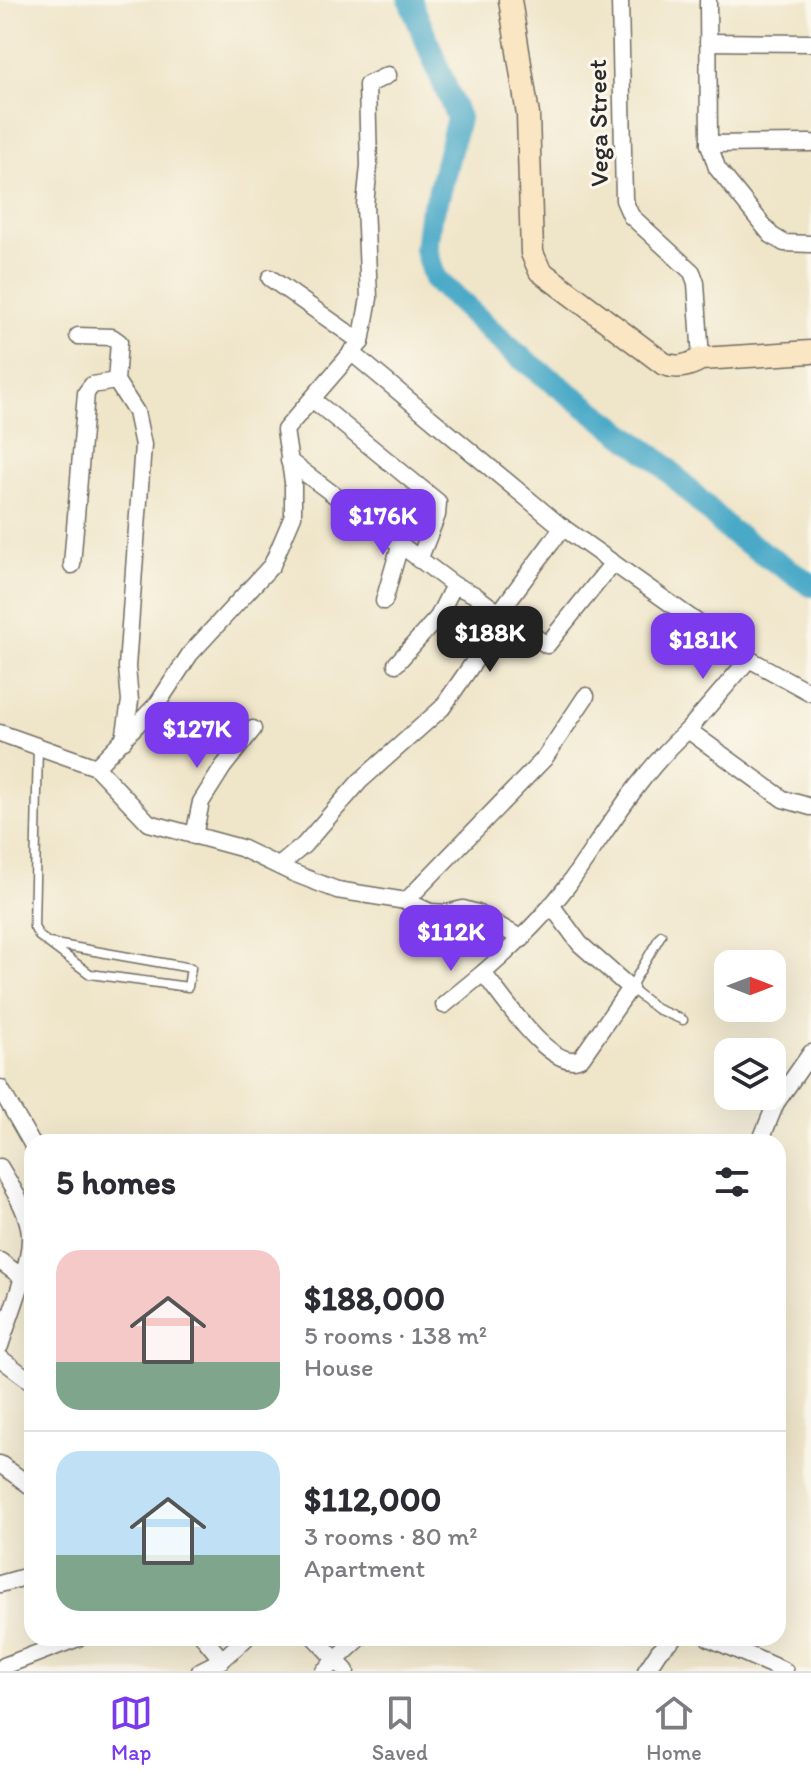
<!DOCTYPE html>
<html lang="en">
<head>
<meta charset="utf-8">
<style>
	body { margin:0; font-family:Itim,sans-serif; background:#f2f2f3; color:#2b2b33; height:100vh; display:flex; flex-direction:column; font-size:30px; white-space:nowrap }
	* { box-sizing:border-box; margin:0 }
	p { font-size:26px; color:#7c7c81 }
	.icon { flex:none; width:44px; height:44px; fill:none; stroke:currentColor; stroke-width:2; stroke-linecap:round; stroke-linejoin:round }
	.map { position:relative; flex:1; overflow:hidden }
	.panel { position:absolute; left:24px; top:1134px; width:762px; height:512px; display:flex; flex-direction:column; background:#fff; border-radius:24px; box-shadow:0 8px 32px #0002 }
	.panel>* { flex:none }
	.needle { width:52px; rotate:90deg }
	.buttons { position:absolute; left:714px; top:950px; display:grid; gap:16px }
	.buttons a { display:grid; place-items:center; width:72px; height:72px; border-radius:16px; background:#fff; box-shadow:0 8px 32px #0002; font-size:40px }
	.price { position:absolute; translate:-50% -68px; padding:0 18px; border-radius:16px; background:#7c3aed; color:#fff; font-size:26px; line-height:52px; filter:drop-shadow(0 2px 4px #0008) }
	.price::after { content:''; position:absolute; left:50%; top:48px; width:24px; height:18px; margin-left:-12px; background:inherit; clip-path:polygon(0 0,100% 0,50% 100%) }
	.price.active { background:#222; color:#fff }
	ul { padding:0; list-style:none }
	li { display:flex; align-items:center; gap:24px; height:200px; padding:0 32px }
	li+li { border-top:2px solid #e1e1e2 }
	li span { display:grid; place-items:center; flex:none; width:224px; height:160px; border-radius:24px; color:#555 }
	li>.icon { margin-inline-start:auto }
	span .icon { width:96px; height:96px; fill:#fffc; stroke-width:1 }
	li b { font-size:34px }
	h2 { display:flex; justify-content:space-between; align-items:center; height:96px; padding:0 32px; font-size:34px }
	.menu { display:flex; justify-content:space-around; align-items:center; height:112px; border-top:2px solid #e1e1e2; background:#fff; font-size:22px; color:#7c7c81 }
	.menu a { display:grid; justify-items:center; gap:4px }
	.menu .active { color:#7c3aed }
	.map>svg:first-child { display:block }
</style>
</head>
<body>
<div class="map">
<svg width="811" height="1671" viewBox="0 0 811 1671">
	<rect width="100%" height="100%" fill="#fbf7ec"/>
	<filter id="ink" filterUnits="userSpaceOnUse"><feTurbulence type="fractalNoise" baseFrequency=".0125" numOctaves="2"/><feDisplacementMap in="SourceGraphic" scale="16" xChannelSelector="R" yChannelSelector="G"/><feConvolveMatrix kernelMatrix="1 2 1 2 8 2 1 2 1" color-interpolation-filters="sRGB"/></filter>
	<filter id="wash" filterUnits="userSpaceOnUse"><feTurbulence type="fractalNoise" baseFrequency=".006" numOctaves="4" result="noise"/><feDisplacementMap in="SourceGraphic" scale="32" xChannelSelector="R" yChannelSelector="G"/><feGaussianBlur stdDeviation="1.8" result="paint"/><feColorMatrix in="noise" values="0 0 0 0 0 0 0 0 0 0 0 0 0 0 0 0 0 1.4 0 .05"/><feComposite in="paint" operator="in"/></filter>
	<g filter="url(#wash)">
		<rect width="100%" height="100%" fill="#efe5c9"/>
		<g fill="none" stroke-linecap="round" stroke-linejoin="round">
			<polyline stroke="#48a9c7" stroke-width="24" points="410,0 458,118 438,197 430,216 426,250 435,279 516,354 659,461 730,531 811,585"/>
		</g>
	</g>
	<g filter="url(#ink)">
		<g fill="none" stroke-linecap="round" stroke-linejoin="round">
			<g stroke="#706c62" stroke-width="11">
				<g id="lane">
					<polyline points="38,746 34,927 39,936 90,974 188,987 191,968 49,943"/>
					<polyline points="661,935 630,988 657,1009 683,1020"/>
				</g>
			</g>
			<g stroke="#706c62" stroke-width="19">
				<g id="street">
					<polyline points="620,0 624,200 631,216 692,272 696,283 701,359"/>
					<polyline points="708,0 709,144 717,168 771,235 784,243 811,244"/>
					<polyline points="708,42 811,43"/>
					<polyline points="709,144 811,143"/>
					<polyline points="270,278 361,342"/>
					<polyline points="78,336 112,337 119,342 116,381 136,412 143,445 127,667 130,701 124,740"/>
					<polyline points="351,352 558,524 749,659 811,693"/>
					<polyline points="312,399 438,502 437,515 419,560"/>
					<polyline points="289,461 454,585 438,617 396,664"/>
					<polyline points="72,565 86,393 92,385 116,381"/>
					<polyline points="454,585 473,594 499,613 563,527"/>
					<polyline points="384,601 400,545"/>
					<polyline points="499,613 547,645 613,563"/>
					<polyline points="688,730 749,659"/>
					<polyline points="0,733 96,767 158,703 190,654 272,565 293,516 293,482 285,430 361,342 369,298 365,205 369,166 367,85 388,75"/>
					<polyline points="96,767 149,823 241,848 293,873 337,890 406,901 544,759 586,696"/>
					<polyline points="194,836 201,802 223,767 253,729"/>
					<polyline points="279,866 304,845 360,781 442,708 505,617"/>
					<polyline points="406,901 430,912 447,913 463,909 477,913 522,939"/>
					<path d="M551,905L580,944L630,988L582,1057C553,1077 499,991 483,973C514,946 543,918 568,885C606,832 639,774 688,730L783,799L811,807"/>
					<polyline points="444,1005 483,973"/>
					<polyline points="0,1088 32,1144"/>
					<polyline points="760,1142 776,1103 811,1053"/>
					<path d="M0,1167C12,1188 29,1211 30,1236C31,1266 9,1316 0,1346"/>
					<polyline points="0,1261 22,1277"/>
					<polyline points="0,1358 32,1382"/>
					<polyline points="0,1464 32,1487"/>
					<polyline points="0,1584 32,1575"/>
					<polyline points="204,1638 222,1660"/>
					<polyline points="315,1638 346,1671"/>
					<polyline points="709,1638 785,1671"/>
					<polyline points="4,1666 78,1638"/>
					<polyline points="200,1671 222,1660 246,1638"/>
					<polyline points="324,1671 360,1638"/>
					<polyline points="646,1671 659,1651 673,1638"/>
				</g>
			</g>
			<g stroke="#706c62" stroke-width="25">
				<path id="secondary" d="M510,0L528,115L532,253L540,271L664,364C678,369 688,366 701,359L811,352"/>
			</g>
			<use href="#lane" stroke="#fff" stroke-width="8"/>
			<use href="#street" stroke="#fff" stroke-width="16"/>
			<use href="#secondary" stroke="#fbe6c4" stroke-width="22"/>
		</g>
	</g>
	<g text-anchor="middle" dominant-baseline="central" stroke-width="6" stroke-linejoin="round" paint-order="stroke">
		<g font-size="26" fill="#2b2b2b" stroke="#fbf7ec">
			<text transform="translate(598 123) rotate(-91)">Vega Street</text>
		</g>
	</g>
</svg>
<div class="buttons">
<a><svg class="needle" viewBox="-14 -14 28 28"><path d="M0-13l5 13h-10z" fill="#e53935"/><path d="M0 13l5-13h-10z" fill="#7c7c81"/></svg></a>
<a><svg class="icon" aria-label="layers" viewBox="0 0 24 24"><path d="M12 4l9 5-9 5-9-5zM3 14l9 5 9-5"/></svg></a>
</div>
<b class="price" style="left:383px;top:557px">$176K</b>
<b class="price active" style="left:490px;top:674px">$188K</b>
<b class="price" style="left:703px;top:681px">$181K</b>
<b class="price" style="left:197px;top:770px">$127K</b>
<b class="price" style="left:451px;top:973px">$112K</b>
<section class="panel">
<h2>5 homes<svg class="icon" aria-label="filters" viewBox="0 0 24 24"><path d="M4 7h16M4 17h16"/><circle cx="9" cy="7" r="2"/><circle cx="15" cy="17" r="2"/></svg></h2>
<ul>
<li><span style="background:linear-gradient(#f6c9c9 70%,#7fa58c 0)"><svg class="icon" aria-label="home" viewBox="0 0 24 24"><path d="M3 11l9-7 9 7M6 9v11h12V9"/></svg></span><div><b>$188,000</b><p>5 rooms · 138 m²</p><p>House</p></div></li>
<li><span style="background:linear-gradient(#bfe0f5 65%,#7fa58c 0)"><svg class="icon" aria-label="home" viewBox="0 0 24 24"><path d="M3 11l9-7 9 7M6 9v11h12V9"/></svg></span><div><b>$112,000</b><p>3 rooms · 80 m²</p><p>Apartment</p></div></li>
</ul>
</section>
</div>
<nav class="menu">
<a class="active"><svg class="icon" aria-label="map" viewBox="0 0 24 24"><path d="M3 6l6-2 6 2 6-2v14l-6 2-6-2-6 2zM9 4v14M15 6v14"/></svg>Map</a>
<a><svg class="icon" aria-label="saved" viewBox="0 0 24 24"><path d="M7 4h10v16l-5-4-5 4z"/></svg>Saved</a>
<a><svg class="icon" aria-label="home" viewBox="0 0 24 24"><path d="M3 11l9-7 9 7M6 9v11h12V9"/></svg>Home</a>
</nav>
</body>
</html>
